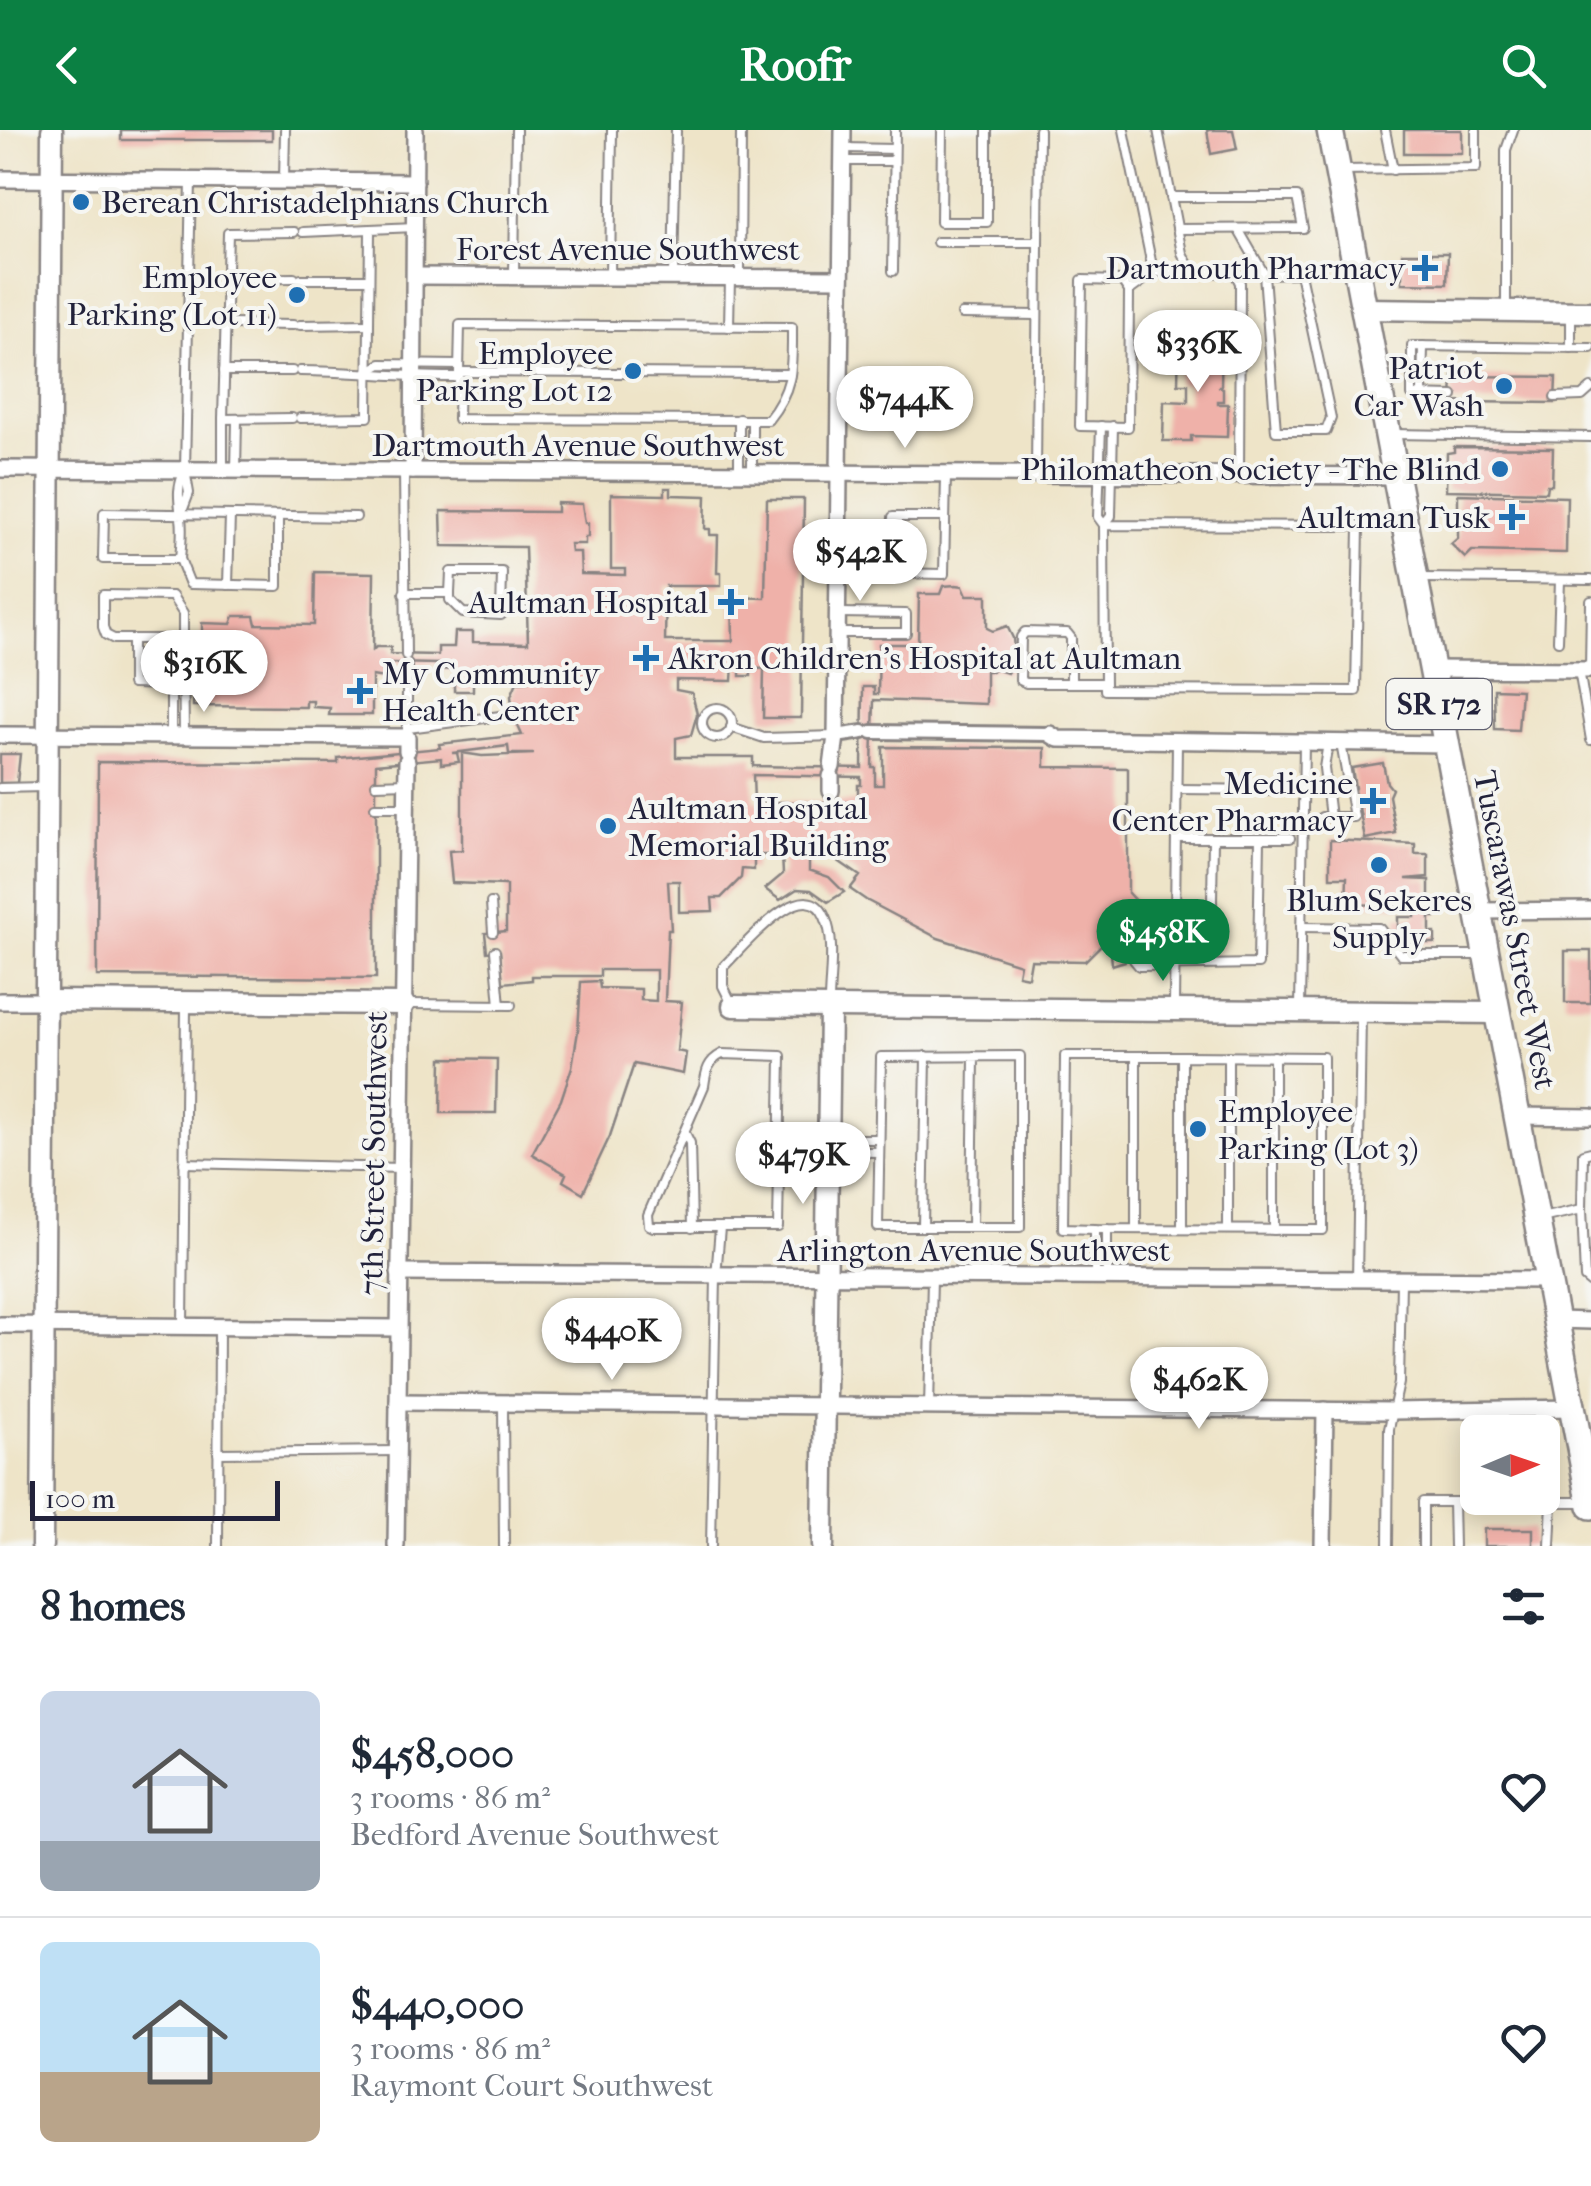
<!DOCTYPE html>
<html lang="en">
<head>
<meta charset="utf-8">
<style>
	body { margin:0; font-family:"IM FELL French Canon",serif; background:#f6f6f7; color:#1f2937; height:100vh; display:flex; flex-direction:column; font-size:38px; white-space:nowrap }
	* { box-sizing:border-box; margin:0 }
	p { font-size:32px; color:#747a83 }
	.icon { flex:none; width:55px; height:55px; fill:none; stroke:currentColor; stroke-width:2; stroke-linecap:round; stroke-linejoin:round }
	.map { position:relative; height:1416px; overflow:hidden }
	.side { display:flex; flex-direction:column; background:#fff; flex:1 }
	.side>* { flex:none }
	.needle { width:65px; rotate:88deg }
	.tools { position:absolute; left:1460px; top:1285px; display:grid; gap:20px }
	.tools a { display:grid; place-items:center; width:100px; height:100px; border-radius:15px; background:#fff; box-shadow:0 5px 25px #0003; font-size:50px }
	.scale { position:absolute; left:30px; bottom:25px; width:250px; box-sizing:border-box; padding-left:10px; border:5px solid #22223b; border-top:0; font-size:28px; line-height:35px; white-space:nowrap; color:#22223b; -webkit-text-stroke:8px #f6f6f2; paint-order:stroke }
	.price { position:absolute; translate:-50% -85px; padding:0 22px; border-radius:35px; background:#fff; color:#222; font-size:32px; line-height:65px; filter:drop-shadow(0 2px 5px #0008) }
	.price::after { content:''; position:absolute; left:50%; top:60px; width:30px; height:22px; margin-left:-15px; background:inherit; clip-path:polygon(0 0,100% 0,50% 100%) }
	.price.selected { background:#0b8043; color:#fff }
	ul { padding:0; list-style:none }
	li { display:flex; align-items:center; gap:30px; height:250px; padding:0 40px }
	li+li { border-top:2px solid #e0e1e3 }
	li span { display:grid; place-items:center; flex:none; width:280px; height:200px; border-radius:15px; color:#555 }
	li>.icon { margin-inline-start:auto }
	span .icon { width:120px; height:120px; fill:#fffc; stroke-width:1 }
	li b { font-size:42px }
	h2 { display:flex; justify-content:space-between; align-items:center; height:120px; padding:0 40px; font-size:42px }
	header { display:flex; justify-content:space-between; align-items:center; height:130px; padding:0 40px; background:#0b8043; color:#fff; font-size:45px; font-weight:700 }
	.map>svg:first-child { display:block }
</style>
</head>
<body>
<header><svg class="icon" aria-label="back" viewBox="0 0 24 24"><path d="M15 5l-7 7 7 7"/></svg>Roofr<svg class="icon" aria-label="search" viewBox="0 0 24 24"><circle cx="10" cy="10" r="6"/><path d="M15 15l6 6"/></svg></header>
<div class="map">
<svg width="1591" height="1416" viewBox="0 0 1591 1416">
	<rect width="100%" height="100%" fill="#f6f6f2"/>
	<filter id="ink" filterUnits="userSpaceOnUse"><feTurbulence type="fractalNoise" baseFrequency=".01" numOctaves="2"/><feDisplacementMap in="SourceGraphic" scale="20" xChannelSelector="R" yChannelSelector="G"/><feConvolveMatrix kernelMatrix="1 2 1 2 8 2 1 2 1" color-interpolation-filters="sRGB"/></filter>
	<filter id="wash" filterUnits="userSpaceOnUse"><feTurbulence type="fractalNoise" baseFrequency=".0048" numOctaves="4" result="noise"/><feDisplacementMap in="SourceGraphic" scale="40" xChannelSelector="R" yChannelSelector="G"/><feGaussianBlur stdDeviation="2.25" result="paint"/><feColorMatrix in="noise" values="0 0 0 0 0 0 0 0 0 0 0 0 0 0 0 0 0 1.4 0 .05"/><feComposite in="paint" operator="in"/></filter>
	<g filter="url(#wash)">
		<rect width="100%" height="100%" fill="#eee4c8"/>
		<g id="blocks">
			<g fill="#efb1a9" fill-rule="evenodd">
				<rect x="121" y="0" width="151" height="10"/>
				<polygon points="1207,0 1233,0 1237,19 1211,24"/>
				<rect x="1404" y="0" width="58" height="23"/>
				<polygon points="1402,123 1448,123 1447,154 1402,153"/>
				<polygon points="1179,212 1222,212 1221,256 1218,256 1223,258 1223,271 1218,271 1218,274 1228,274 1227,307 1191,306 1191,311 1163,311 1164,271 1188,272 1188,254 1178,254"/>
				<polygon points="1453,246 1556,247 1555,273 1452,272"/>
				<polygon points="1454,317 1553,318 1552,355 1547,355 1546,362 1446,360 1447,323 1454,322"/>
				<path d="M665,358H671V365L706,366L705,399H710V405H718L717,443H721V456H666L665,511H733L732,467L765,468L767,369H804L801,588H763L764,539L751,538V546H740V534H733L732,551L676,550V560L692,563L697,584L691,605L676,608V627H753V636L862,638L863,557H874V564H878L879,514H918L919,464H940L943,456L956,455L963,456L967,465H987V498L993,501L1007,496L1013,508L1014,520L1010,538L1007,543L992,538V541H986V574L874,570L872,637H875V655H883V617L1045,618V637L1128,638V763L1140,776L1134,781L1149,789L1143,796L1145,799L1125,820V831L1112,835L1111,822L1115,811L1110,806L1085,831L1031,830L1028,847L1018,845L1020,834L938,808L866,770L850,759L860,746L831,726L809,725V740L829,747L844,762L828,772L811,760L797,759L780,770L765,759L783,744L782,725H754V740L742,739L741,748L721,768H712L713,781L679,782V751H668L671,800H668L665,871L682,872L677,921L686,923L683,944L634,934L610,1006L583,1063L563,1051L566,1044L532,1024L561,970L572,937L578,901L581,852L599,851L600,858L641,859V870L656,871V840H600V846H532V850L503,853L500,821L487,822L485,803L506,801V755L452,753L449,721L462,720V623L482,626L534,624H509L508,616L452,623H457L459,632L441,634V628L376,634V848L97,846L98,632L338,633V628L440,618L439,614L522,605L513,585L511,566L517,552L528,551V547L473,546V561H454V540L438,539V534L390,533V549L372,546V585H329L330,578L313,577V571H306V577L193,576L195,530H202V493L231,494L234,486H254L256,494L314,495L315,442L374,443L373,520L376,517H391L390,524L438,525V517H454L455,502H473V512L528,513L525,417L442,416L441,381L557,382V373L582,374L585,393H588V407H585V414H570L571,422H580L581,444L625,445V439H611V364L665,365ZM753,645L861,647V655H858V672H754Z"/>
				<polygon points="1458,364 1567,367 1566,423 1472,421 1465,428 1451,414 1458,408"/>
				<polygon points="1494,559 1521,560 1518,600 1495,599"/>
				<polygon points="0,624 20,624 17,653 0,653"/>
				<polygon points="1383,633 1387,653 1392,659 1389,666 1396,703 1365,709 1358,672 1355,670 1353,661 1355,658 1352,638"/>
				<polygon points="1330,710 1415,714 1415,724 1428,724 1428,747 1406,749 1429,750 1429,775 1435,775 1435,787 1430,787 1430,803 1435,803 1435,813 1398,813 1398,787 1415,787 1415,776 1346,774 1347,747 1330,747"/>
				<rect x="1565" y="821" width="26" height="52"/>
				<polygon points="442,928 497,929 496,983 441,983"/>
				<rect x="1484" y="1399" width="49" height="17"/>
			</g>
		</g>
	</g>
	<g filter="url(#ink)">
		<use href="#blocks" fill-opacity="0" stroke="#888382" stroke-width="2.5"/>
		<g fill="none" stroke-linecap="round" stroke-linejoin="round">
			<g stroke="#888382" stroke-width="12">
				<g id="service">
					<polyline points="942,0 941,92 987,92 987,0"/>
					<polyline points="1124,0 1151,131"/>
					<polyline points="1158,0 1182,123 1192,142 1235,143 1240,153 1239,345"/>
					<polyline points="1385,0 1393,40"/>
					<polyline points="844,18 894,19"/>
					<polyline points="843,31 894,31"/>
					<polyline points="1342,40 1476,38 1476,0"/>
					<polyline points="284,50 285,0"/>
					<polyline points="1171,67 1297,67 1303,98 1177,99"/>
					<polyline points="1238,99 1264,144 1276,301 1326,301 1331,288 1300,143 1264,144"/>
					<polyline points="303,102 415,97"/>
					<polyline points="937,112 1038,112"/>
					<polyline points="893,141 895,0"/>
					<polyline points="514,146 516,0"/>
					<polyline points="610,146 612,0"/>
					<polyline points="673,146 676,0"/>
					<polyline points="740,147 741,0"/>
					<polyline points="227,149 294,148"/>
					<polyline points="301,149 369,149"/>
					<polygon points="1082,150 1122,151 1129,161 1128,297 1080,296"/>
					<polyline points="1129,161 1155,142 1192,142"/>
					<polyline points="1506,177 1506,20 1513,0"/>
					<polyline points="962,184 1036,185"/>
					<polyline points="226,194 293,195"/>
					<polyline points="300,195 369,194"/>
					<path d="M460,195L792,197C792,237 794,258 768,290L458,289Z"/>
					<polyline points="729,197 730,147"/>
					<polyline points="1571,218 1571,182"/>
					<polyline points="224,241 292,241"/>
					<path d="M300,241C354,241 405,248 459,247"/>
					<polyline points="368,241 381,234 459,235"/>
					<polyline points="459,242 790,244"/>
					<polyline points="1422,265 1423,216"/>
					<polyline points="1453,266 1412,265 1412,216 1591,218"/>
					<polyline points="1555,267 1582,266 1591,258"/>
					<polyline points="292,288 223,289 228,103 294,102"/>
					<polyline points="300,288 368,287 370,102"/>
					<polyline points="739,289 739,343"/>
					<polyline points="752,290 752,343"/>
					<polyline points="1101,296 1098,387 1104,395 1105,560 1356,561 1359,396 1104,395"/>
					<polyline points="1392,304 1591,307"/>
					<polyline points="223,339 223,289"/>
					<path d="M185,340C176,360 179,368 181,388C183,401 181,416 180,429H103L104,383L356,387"/>
					<polyline points="236,341 237,289"/>
					<polyline points="404,341 406,525"/>
					<polyline points="1036,344 1039,0"/>
					<polyline points="181,384 189,363 185,340 191,50"/>
					<polyline points="945,387 893,387 891,443 944,444 946,345"/>
					<polyline points="1104,395 1111,386 1113,296"/>
					<polyline points="180,429 190,454 278,456 278,386"/>
					<polyline points="1421,448 1591,450"/>
					<polyline points="228,455 230,385"/>
					<polyline points="404,463 450,463 451,442 502,442 501,485 463,483 450,470 450,463"/>
					<polygon points="103,465 172,466 183,483 183,509 114,509 106,505 103,497"/>
					<polyline points="837,503 906,503 906,484 839,483"/>
					<polyline points="132,509 132,554 171,555 171,606"/>
					<polyline points="183,509 184,607"/>
					<polyline points="1558,511 1560,450"/>
					<polyline points="407,533 407,599"/>
					<polyline points="1579,540 1591,610"/>
					<polyline points="1590,540 1591,471"/>
					<polyline points="1071,553 1071,508 1067,503 1025,502 1021,507 1020,550 1026,553 1105,553"/>
					<circle cx="717" cy="593" r="15"/>
					<polyline points="731,597 764,608 836,606"/>
					<polyline points="408,598 508,585"/>
					<polyline points="1328,613 1324,638 1330,687"/>
					<polyline points="376,654 407,653"/>
					<polyline points="0,658 44,657"/>
					<polyline points="1177,659 1289,660"/>
					<polyline points="375,677 406,677"/>
					<polyline points="1302,701 1322,687 1354,687 1341,613"/>
					<polyline points="1176,708 1290,708"/>
					<polyline points="491,773 493,802"/>
					<polyline points="1175,778 1137,816 1134,830 1139,836 1258,834 1260,708"/>
					<polyline points="1301,797 1379,798 1401,825 1484,825"/>
					<polyline points="495,821 500,875"/>
					<polyline points="1211,833 1213,708"/>
					<polyline points="408,874 511,875"/>
					<path d="M733,876L723,856V837C740,821 805,739 825,787C836,811 829,847 829,873"/>
					<polyline points="1174,877 1177,612"/>
					<polyline points="1300,880 1304,613"/>
					<path d="M722,924L781,926L778,1097H653L649,1095L648,1085L704,956C706,941 708,931 722,924Z"/>
					<polyline points="1136,926 1136,1099"/>
					<polyline points="1182,926 1065,926 1063,1098 1095,1099 1323,1100 1323,927 1182,926 1182,1099"/>
					<polyline points="1228,926 1228,1099"/>
					<polyline points="1274,926 1274,1100"/>
					<polyline points="685,1003 690,1013 692,1098"/>
					<polyline points="780,1009 879,1009"/>
					<polyline points="779,1021 879,1022"/>
					<polyline points="184,1033 401,1038"/>
					<polyline points="1582,1079 1583,1024 1591,1022"/>
					<polyline points="1541,1088 1582,1079 1585,1148 1591,1153"/>
					<polyline points="923,1097 926,926"/>
					<polyline points="972,1097 1020,1097 1020,926 881,927 878,1097 972,1097 974,926"/>
					<polyline points="1095,1099 1095,1148"/>
					<polyline points="1107,1099 1107,1148"/>
					<polyline points="1357,1151 1361,885"/>
					<polyline points="183,1197 186,876"/>
					<polyline points="503,1273 504,1416"/>
					<polyline points="929,1278 932,1148"/>
					<polyline points="218,1323 397,1321"/>
					<polyline points="1453,1372 1454,1416"/>
					<polyline points="218,1416 219,1197"/>
					<polyline points="711,1416 716,1146 720,1098"/>
					<polyline points="1388,1416 1389,1299 1399,1253 1401,1151"/>
					<polyline points="1423,1416 1423,1372 1585,1372"/>
					<polyline points="1550,1416 1552,1372"/>
				</g>
			</g>
			<g stroke="#888382" stroke-width="18">
				<g id="pedestrian">
					<polyline points="872,602 1050,604"/>
					<polyline points="836,606 863,602"/>
				</g>
			</g>
			<g stroke="#888382" stroke-width="20">
				<g id="minor">
					<polyline points="0,49 415,52"/>
					<polyline points="415,146 841,148"/>
					<polyline points="0,339 1396,346"/>
					<polyline points="413,341 415,0"/>
					<polyline points="1432,539 1591,540"/>
					<polyline points="1050,604 1058,609 1446,614"/>
					<polyline points="0,605 407,607 407,621"/>
					<polyline points="832,637 836,606 843,0"/>
					<polyline points="831,661 831,646"/>
					<polyline points="1478,781 1591,780"/>
					<polyline points="0,871 47,871"/>
					<polyline points="1517,986 1591,987"/>
					<polyline points="399,1143 1548,1150"/>
					<polyline points="1556,1190 1591,1191"/>
					<polyline points="0,1195 399,1198"/>
					<polyline points="398,1272 1392,1281 1573,1278"/>
					<polyline points="396,1416 407,631"/>
					<polyline points="1323,1416 1325,1280"/>
				</g>
			</g>
			<g stroke="#888382" stroke-width="25">
				<g id="tertiary">
					<polyline points="1364,179 1591,182"/>
					<polyline points="47,871 404,874"/>
					<polyline points="733,876 1497,883"/>
					<polyline points="42,1416 52,0"/>
					<polyline points="823,1416 830,877"/>
				</g>
			</g>
			<g stroke="#888382" stroke-width="30">
				<polyline id="primary" points="1330,0 1591,1376"/>
			</g>
			<use href="#service" stroke="#fff" stroke-width="8"/>
			<use href="#pedestrian" stroke="#fff" stroke-width="12"/>
			<use href="#minor" stroke="#fff" stroke-width="15"/>
			<use href="#tertiary" stroke="#fff" stroke-width="20"/>
			<use href="#primary" stroke="#fff" stroke-width="25"/>
		</g>
	</g>
	<g fill="#1f6fb2" stroke="#f6f6f2" stroke-width="4">
		<circle cx="81" cy="72" r="10"/>
		<path d="M1420 123h10v10h10v10h-10v10h-10v-10h-10v-10h10z"/>
		<circle cx="297" cy="165" r="10"/>
		<circle cx="633" cy="241" r="10"/>
		<circle cx="1504" cy="256" r="10"/>
		<circle cx="1500" cy="339" r="10"/>
		<path d="M1507 372h10v10h10v10h-10v10h-10v-10h-10v-10h10z"/>
		<path d="M726 457h10v10h10v10h-10v10h-10v-10h-10v-10h10z"/>
		<path d="M641 513h10v10h10v10h-10v10h-10v-10h-10v-10h10z"/>
		<path d="M355 546h10v10h10v10h-10v10h-10v-10h-10v-10h10z"/>
		<path d="M1368 656h10v10h10v10h-10v10h-10v-10h-10v-10h10z"/>
		<circle cx="608" cy="696" r="10"/>
		<circle cx="1379" cy="735" r="10"/>
		<circle cx="1198" cy="999" r="10"/>
	</g>
	<g text-anchor="middle" dominant-baseline="central" stroke-width="8" stroke-linejoin="round" paint-order="stroke">
		<rect fill="#f6f6f2" stroke="#626272" stroke-width="2.5" x="1386.5" y="549" width="105" height="50" rx="8"/>
		<g font-size="30" font-weight="bold" fill="#22223b">
			<text x="1439" y="574">SR 172</text>
		</g>
		<g font-size="32" fill="#22223b" stroke="#f6f6f2" text-anchor="end">
			<text x="101" y="72" text-anchor="start">Berean Christadelphians Church</text>
			<text x="1405" y="138">Dartmouth Pharmacy</text>
			<text x="277" y="147">Employee<tspan x="277" dy="37">Parking (Lot 11)</tspan></text>
			<text x="613" y="223">Employee<tspan x="613" dy="37">Parking Lot 12</tspan></text>
			<text x="1484" y="238">Patriot<tspan x="1484" dy="37">Car Wash</tspan></text>
			<text x="1480" y="339">Philomatheon Society - The Blind</text>
			<text x="1490" y="387">Aultman Tusk</text>
			<text x="708" y="472">Aultman Hospital</text>
			<text x="668" y="528" text-anchor="start">Akron Children's Hospital at Aultman</text>
			<text x="382" y="543" text-anchor="start">My Community<tspan x="382" dy="37">Health Center</tspan></text>
			<text x="1353" y="653">Medicine<tspan x="1353" dy="37">Center Pharmacy</tspan></text>
			<text x="628" y="678" text-anchor="start">Aultman Hospital<tspan x="628" dy="37">Memorial Building</tspan></text>
			<text x="1379" y="770" text-anchor="middle">Blum Sekeres<tspan x="1379" dy="37">Supply</tspan></text>
			<text x="1218" y="981" text-anchor="start">Employee<tspan x="1218" dy="37">Parking (Lot 3)</tspan></text>
		</g>
		<g font-size="32" fill="#22223b" stroke="#f6f6f2">
			<text x="628" y="119">Forest Avenue Southwest</text>
			<text x="578" y="315">Dartmouth Avenue Southwest</text>
			<text transform="translate(1515 800) rotate(79)">Tuscarawas Street West</text>
			<text transform="translate(374 1023) rotate(-89)">7th Street Southwest</text>
			<text x="974" y="1120">Arlington Avenue Southwest</text>
		</g>
	</g>
</svg>
<div class="tools">
<a><svg class="needle" viewBox="-14 -14 28 28"><path d="M0-13l5 13h-10z" fill="#e53935"/><path d="M0 13l5-13h-10z" fill="#747a83"/></svg></a>
</div>
<div class="scale">100 m</div>
<b class="price" style="left:1198px;top:265px">$336K</b>
<b class="price" style="left:905px;top:321px">$744K</b>
<b class="price" style="left:860px;top:474px">$542K</b>
<b class="price" style="left:204px;top:585px">$316K</b>
<b class="price selected" style="left:1163px;top:854px">$458K</b>
<b class="price" style="left:803px;top:1077px">$479K</b>
<b class="price" style="left:612px;top:1253px">$440K</b>
<b class="price" style="left:1199px;top:1302px">$462K</b>
</div>
<section class="side">
<h2>8 homes<svg class="icon" aria-label="filters" viewBox="0 0 24 24"><path d="M4 7h16M4 17h16"/><circle cx="9" cy="7" r="2"/><circle cx="15" cy="17" r="2"/></svg></h2>
<ul>
<li><span style="background:linear-gradient(#c9d6e8 75%,#9aa5b1 0)"><svg class="icon" aria-label="home" viewBox="0 0 24 24"><path d="M3 11l9-7 9 7M6 9v11h12V9"/></svg></span><div><b>$458,000</b><p>3 rooms · 86 m²</p><p>Bedford Avenue Southwest</p></div><svg class="icon" aria-label="heart" viewBox="0 0 24 24"><path d="M12 20l-8-8c-3-5 5-10 8-4 3-6 11-1 8 4z"/></svg></li>
<li><span style="background:linear-gradient(#bfe0f5 65%,#b9a48a 0)"><svg class="icon" aria-label="home" viewBox="0 0 24 24"><path d="M3 11l9-7 9 7M6 9v11h12V9"/></svg></span><div><b>$440,000</b><p>3 rooms · 86 m²</p><p>Raymont Court Southwest</p></div><svg class="icon" aria-label="heart" viewBox="0 0 24 24"><path d="M12 20l-8-8c-3-5 5-10 8-4 3-6 11-1 8 4z"/></svg></li>
</ul>
</section>
</body>
</html>
